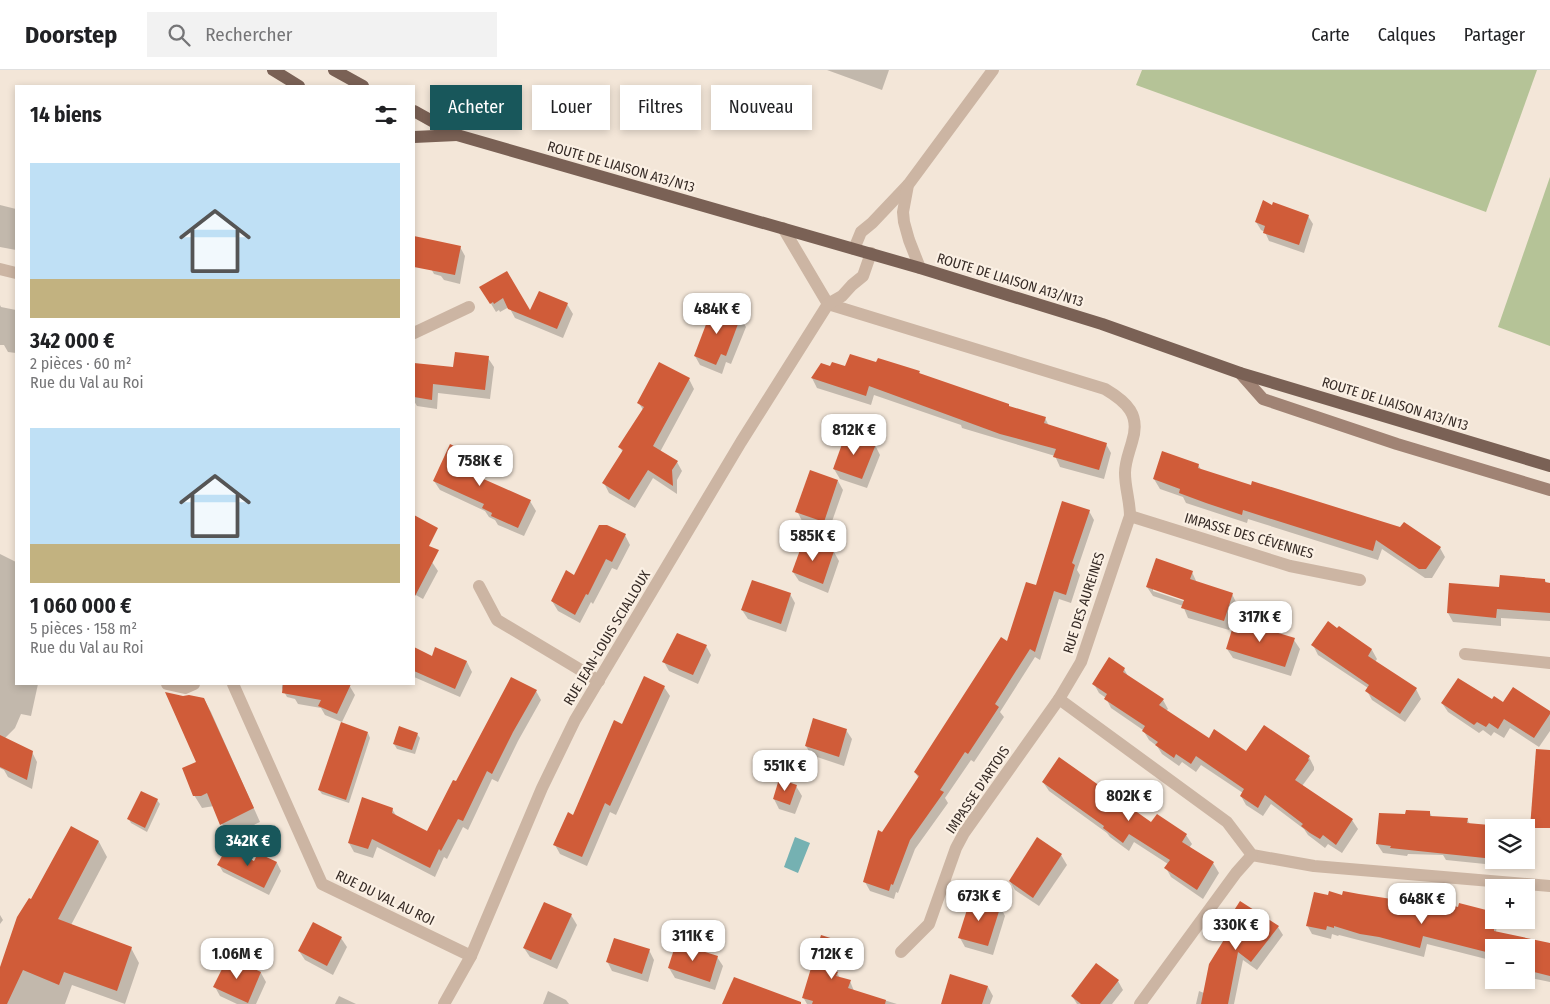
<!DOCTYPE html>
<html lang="fr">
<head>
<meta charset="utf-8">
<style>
	body { margin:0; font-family:"Fira Sans Condensed",sans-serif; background:#f2f2f2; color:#202124; height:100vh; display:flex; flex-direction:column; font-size:19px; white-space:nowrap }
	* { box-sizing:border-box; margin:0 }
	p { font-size:16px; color:#757577 }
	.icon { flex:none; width:28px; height:28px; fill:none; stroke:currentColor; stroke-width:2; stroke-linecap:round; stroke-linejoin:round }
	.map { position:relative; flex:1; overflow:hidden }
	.sheet { position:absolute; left:15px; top:15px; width:400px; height:600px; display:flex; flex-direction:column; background:#fff; border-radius:0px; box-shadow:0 2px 8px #0003 }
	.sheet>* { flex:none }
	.guide { position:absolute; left:430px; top:15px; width:475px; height:45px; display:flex; gap:10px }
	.controls { position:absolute; left:1485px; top:749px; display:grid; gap:10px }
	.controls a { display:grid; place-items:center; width:50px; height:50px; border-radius:0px; background:#fff; box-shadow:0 2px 8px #0003; font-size:25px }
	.price { position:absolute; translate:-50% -42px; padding:0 11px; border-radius:10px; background:#fff; color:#222; font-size:16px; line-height:32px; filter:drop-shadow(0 1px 2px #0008) }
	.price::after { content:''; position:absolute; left:50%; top:30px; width:15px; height:11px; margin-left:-8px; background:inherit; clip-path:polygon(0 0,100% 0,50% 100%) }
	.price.on { background:#18575b; color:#fff }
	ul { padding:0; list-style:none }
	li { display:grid; align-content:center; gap:10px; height:265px; padding:0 15px }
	li span { display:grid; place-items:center; height:155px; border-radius:0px; color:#555 }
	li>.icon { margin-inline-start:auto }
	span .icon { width:90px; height:90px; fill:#fffc; stroke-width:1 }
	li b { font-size:21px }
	h2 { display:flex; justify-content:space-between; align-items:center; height:60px; padding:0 15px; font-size:21px }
	.tag { padding:0 18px; border-radius:0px; background:#fff; box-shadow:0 2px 8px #0003; font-size:18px; line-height:45px }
	.tag.on { background:#18575b; color:#fff }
	header { display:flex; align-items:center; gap:30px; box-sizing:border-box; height:70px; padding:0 25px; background:#fff; border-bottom:1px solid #e0e0e0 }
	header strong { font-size:24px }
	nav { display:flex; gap:28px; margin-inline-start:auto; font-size:18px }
	.search { width:350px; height:45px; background:#f2f2f2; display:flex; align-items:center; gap:12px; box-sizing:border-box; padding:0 18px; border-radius:0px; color:#757577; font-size:19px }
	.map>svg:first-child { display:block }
</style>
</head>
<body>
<header>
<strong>Doorstep</strong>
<div class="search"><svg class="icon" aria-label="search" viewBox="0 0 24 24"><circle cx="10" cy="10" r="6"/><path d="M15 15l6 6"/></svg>Rechercher</div>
<nav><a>Carte</a><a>Calques</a><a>Partager</a></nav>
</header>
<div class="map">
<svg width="1550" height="934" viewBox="0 0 1550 934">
	<rect width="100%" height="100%" fill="#f3e6d8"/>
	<g fill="#b5c397">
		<polygon points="1142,0 1537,0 1486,142 1136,15"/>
		<polygon points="1550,107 1550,276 1498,257"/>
	</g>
	<polygon fill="#75b1b2" points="795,767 810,773 798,803 784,797"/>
	<g fill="#0003" fill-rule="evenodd">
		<polygon points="827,0 889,0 882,20"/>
		<polygon points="0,135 16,139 16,180 0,177"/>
		<polygon points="1273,137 1308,146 1313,154 1304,183 1269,171 1265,162 1261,160 1256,152"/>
		<polygon points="460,177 465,186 460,214 444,210 441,206 434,204 429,195"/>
		<polygon points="507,202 530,243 567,234 573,244 563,268 515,248 509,237 500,242 499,240 496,242 481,217"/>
		<polygon points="0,235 1,237 16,240 16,283 8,282 4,275 0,275"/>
		<polygon points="740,247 746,257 731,294 726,292 722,304 700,295 695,286"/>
		<polygon points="488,288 494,297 490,329 438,323 437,339 417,336 414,331 414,294 454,298"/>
		<polygon points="877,293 919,302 920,304 1009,337 1045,348 1049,356 1106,374 1111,383 1104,409 1060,397 1055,386 962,358 961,355 874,325 871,335 817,318 812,308 822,294 830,297 846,298"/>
		<polygon points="689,309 694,319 660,382 677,392 682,401 677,410 677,424 653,408 635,438 609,423 604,413 623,383 620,377 643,340 639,333"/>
		<polygon points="875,375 880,385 867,418 840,409 834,399"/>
		<polygon points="476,388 482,397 477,407 530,431 536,441 524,466 498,455 495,450 489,447 485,441 440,420 434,411"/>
		<polygon points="1198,395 1202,401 1440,478 1445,487 1432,508 1425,508 1382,479 1378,490 1248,449 1247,453 1186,433 1183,427 1160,419 1154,409"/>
		<polygon points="838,411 843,420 829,460 802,451 797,441"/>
		<polygon points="1089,441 1094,450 1077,500 1080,505 1071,533 1059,529 1040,590 1035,587 1000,642 1004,647 974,692 971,690 945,728 948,733 915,779 898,823 896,822 894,829 870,821 865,812 883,763 919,709 915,702 1007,573 1037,517"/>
		<polygon points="625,465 630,475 617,500 612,498 593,534 591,532 580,553 558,541 552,531 575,506"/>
		<polygon points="834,482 839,491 828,523 799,511 793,502"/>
		<polygon points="414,483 432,492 438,501 423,529 414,524"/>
		<polygon points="0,484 16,492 16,614 38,614 31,646 21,644 15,658 4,669 32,682 37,692 32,719 8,707 4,700 0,698"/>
		<path d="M1192,502L1197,513L1232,524L1237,534L1229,560L1188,548L1183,536L1153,526L1147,517ZM1153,518L1190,531L1189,533L1153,521Z"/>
		<polygon points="1545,510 1547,514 1550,514 1550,551 1501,548 1501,556 1453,552 1448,543 1500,519"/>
		<polygon points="790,524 795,533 786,562 748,549 742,540"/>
		<polygon points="1236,551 1294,570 1300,579 1291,606 1233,588 1227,579"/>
		<polygon points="1339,557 1372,580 1377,589 1375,592 1416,619 1421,629 1405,652 1372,630 1367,621 1368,618 1318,585 1313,575 1337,560"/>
		<polygon points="706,576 711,585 698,614 669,601 664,592"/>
		<polygon points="414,579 433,588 436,579 467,592 472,602 460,627 414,607"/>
		<polygon points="1124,599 1129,608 1163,630 1168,639 1166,641 1209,670 1247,682 1309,687 1314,697 1314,700 1302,716 1352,750 1358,759 1342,783 1328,774 1325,778 1308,765 1304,759 1271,734 1263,746 1246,735 1241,726 1243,723 1201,695 1196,702 1182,692 1179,696 1162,684 1157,676 1149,670 1143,660 1111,638 1106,628 1099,623 1094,614"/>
		<polygon points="282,614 346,614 349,615 355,625 342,652 325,645 321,638 298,634 295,629 287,627 282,618"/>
		<polygon points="664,617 670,626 616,745 610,742 587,796 560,784 555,775 573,746 623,656"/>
		<polygon points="536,621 541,630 518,671 498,712 492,709 468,760 463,757 447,789 444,787 435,807 377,777 373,788 354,782 349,773 392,739 397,747 428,762 456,713"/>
		<polygon points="183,627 204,629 211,642 260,752 228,767 214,736 202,738 194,725 198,693"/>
		<polygon points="1442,633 1503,634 1550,643 1550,661 1539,677 1510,658 1504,668 1494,662 1491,666 1483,660 1479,663 1448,642"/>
		<polygon points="846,660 852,669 844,696 811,685 806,676"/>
		<polygon points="368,663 370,668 349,733 322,724 319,720"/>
		<polygon points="417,664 420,668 415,684 397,679 394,674"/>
		<polygon points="1043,712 1151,754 1186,765 1192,774 1189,778 1213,793 1219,803 1203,829 1171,807 1166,798 1168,794 1134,772 1129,781 1110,767 1107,763 1049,721"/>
		<polygon points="796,716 802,726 795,744 779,739 774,729"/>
		<polygon points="157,730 160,734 147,762 131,753 129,749"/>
		<polygon points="1430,743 1432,747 1467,750 1470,754 1494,758 1494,790 1526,790 1526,759 1529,759 1534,768 1532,797 1516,796 1515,799 1487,797 1485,794 1446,790 1443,785 1408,784 1407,786 1383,783 1377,774 1406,746"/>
		<polygon points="71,758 99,772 107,787 71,855 131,878 139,893 125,934 72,915 65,934 0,934 0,901 32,831"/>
		<polygon points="259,784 277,793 281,801 269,825 223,802 219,795 254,792"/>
		<polygon points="1061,785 1067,795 1039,836 1015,820 1010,811"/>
		<polygon points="1000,836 1005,846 993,885 965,877 960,868"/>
		<polygon points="1442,841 1492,847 1497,856 1496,862 1550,880 1550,912 1526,907 1526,878 1494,878 1494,891 1427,874 1424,887 1339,865 1338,866 1332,864 1331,869 1312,864 1307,855"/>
		<polygon points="0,845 3,850 0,854"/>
		<polygon points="571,845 577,855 557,899 530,887 524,878"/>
		<polygon points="1225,856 1278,857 1283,865 1257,900 1243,890 1234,934 1196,934 1199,921 1204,923 1229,863"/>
		<polygon points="341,868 347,877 333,905 305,890 299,881"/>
		<polygon points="839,872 844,880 837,903 840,908 850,911 854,921 897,934 807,934 803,927"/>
		<polygon points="649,880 654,890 648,912 612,901 607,891"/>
		<polygon points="717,887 723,896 715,920 675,908 669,898"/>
		<polygon points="228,888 261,903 266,912 256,934 237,934 220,926 215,917"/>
		<polygon points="1118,911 1123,920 1112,934 1077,934 1072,926"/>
		<polygon points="988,917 993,926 990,934 945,934"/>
		<polygon points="548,921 566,930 569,934 543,934"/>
		<polygon points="339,926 356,934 335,934"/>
	</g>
	<g fill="#d05c39">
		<polygon points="1263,130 1272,135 1273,132 1309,145 1299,175 1263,163 1265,156 1255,152"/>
		<polygon points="414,166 461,176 455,205 414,197"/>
		<polygon points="507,201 530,240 539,221 568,233 557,259 508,239 503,228 494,234 493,232 490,234 479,217"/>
		<polygon points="713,236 741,246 726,286 721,284 716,295 694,286"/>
		<polygon points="455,282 489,286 485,320 433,314 432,330 414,327 414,293 453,297"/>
		<polygon points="850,284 876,292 878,288 920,301 919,303 1009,334 1009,336 1046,347 1044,353 1107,373 1099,400 1053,387 1056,379 1000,364 869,316 866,326 811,308 821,293 830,296 832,292 845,296"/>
		<polygon points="659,292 690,308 653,376 678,391 672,400 673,416 648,400 629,430 602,413 623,380 618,377 644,337 637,333"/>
		<polygon points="846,363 876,374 862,409 833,399"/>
		<polygon points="450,374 477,387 470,403 531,430 518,458 491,446 492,443 482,438 484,434 433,411"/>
		<polygon points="1162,381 1199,394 1198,398 1251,415 1252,411 1400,457 1404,452 1441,477 1426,499 1419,499 1376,470 1373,481 1243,440 1242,445 1206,433 1179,423 1180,419 1153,409"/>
		<polygon points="810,400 838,410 824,452 795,442"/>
		<polygon points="1062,431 1090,440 1072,493 1075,495 1066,525 1054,521 1035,582 1030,579 995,634 999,637 968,684 965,682 940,720 944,722 910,770 893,815 891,814 889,821 863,812 878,760 882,762 919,706 914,702 1001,567 1007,571 1026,512 1036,515"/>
		<polygon points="414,445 438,458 429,476 439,480 414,528"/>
		<polygon points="599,455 607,455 626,464 612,492 606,489 588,525 586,524 575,545 551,531 566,500 574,505"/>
		<polygon points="804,469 834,481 823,514 792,502"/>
		<polygon points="1156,488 1193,501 1190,509 1233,523 1224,551 1181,538 1184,530 1146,517"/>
		<polygon points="1500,505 1545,509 1545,512 1550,513 1550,543 1497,539 1496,548 1447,543 1449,513 1499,517"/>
		<polygon points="752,510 791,523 781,554 741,540"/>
		<polygon points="1235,550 1295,568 1285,597 1226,579"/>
		<polygon points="1328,551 1337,558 1339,556 1372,579 1368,586 1417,618 1400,644 1365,621 1369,615 1311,575"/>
		<polygon points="677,563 707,575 693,605 662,592"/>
		<polygon points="414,577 432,586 435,577 467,591 455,619 414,601"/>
		<polygon points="1109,587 1125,598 1123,602 1164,629 1159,635 1209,668 1214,659 1246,681 1264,655 1310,686 1308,689 1309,690 1295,710 1353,749 1336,775 1323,765 1320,769 1310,763 1301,756 1303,754 1265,725 1258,738 1240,726 1244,719 1196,686 1191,694 1176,684 1174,688 1155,675 1158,672 1142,661 1145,656 1104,629 1107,624 1092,614"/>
		<polygon points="644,606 665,616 610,736 605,733 582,787 553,775 568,742 573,745 614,650 622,654"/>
		<polygon points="511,607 537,620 513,662 492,704 487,701 463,751 458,749 441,781 439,779 430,798 372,769 368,779 348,773 362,727 393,738 392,743 427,761 453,710 456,711"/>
		<polygon points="1458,608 1492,629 1494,626 1503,632 1513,617 1550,641 1550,644 1534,668 1504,649 1498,659 1489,653 1486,657 1477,652 1474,655 1441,633"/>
		<polygon points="283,614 351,614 337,644 318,636 321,630 282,623"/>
		<polygon points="165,622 183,626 189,625 204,628 254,738 220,755 207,723 201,726 193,726 182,698 196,692"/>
		<polygon points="813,648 847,659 839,687 805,676"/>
		<polygon points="341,652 368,662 346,730 318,720"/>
		<polygon points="399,656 418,663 412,680 393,674"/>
		<polygon points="0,665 33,681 27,710 0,697"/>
		<polygon points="1536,679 1550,680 1550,758 1530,758"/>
		<polygon points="1059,687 1151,752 1157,744 1187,764 1182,772 1214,792 1197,820 1164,798 1170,790 1129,764 1123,773 1103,758 1104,756 1042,712"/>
		<polygon points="779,709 797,715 790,735 773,729"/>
		<polygon points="141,721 158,729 145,758 127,749"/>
		<polygon points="1406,740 1430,741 1430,746 1468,748 1467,753 1524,758 1494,758 1494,789 1390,778 1391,776 1376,774 1379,743 1405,744"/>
		<polygon points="71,756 99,771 58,849 132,877 117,921 64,902 59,915 23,900 7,934 0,934 0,897 17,847 29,828 31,829"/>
		<polygon points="1037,767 1062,784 1033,828 1009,811"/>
		<polygon points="227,777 254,791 258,783 277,792 264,818 217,795"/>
		<polygon points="1329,821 1342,825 1343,821 1359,824 1411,832 1441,840 1443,833 1458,837 1459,833 1494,842 1494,861 1550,873 1550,906 1526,900 1526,878 1494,878 1494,884 1423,866 1420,878 1379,867 1360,864 1334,856 1334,858 1327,856 1326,860 1306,856 1314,822 1328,825"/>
		<polygon points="971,827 1001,835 988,876 958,868"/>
		<polygon points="1240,831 1279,856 1251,892 1238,882 1228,934 1201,934 1209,894 1230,860 1224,856"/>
		<polygon points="544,832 572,844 551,890 523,878"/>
		<polygon points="313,852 342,867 327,896 298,881"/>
		<polygon points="821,865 840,871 831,900 838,902 836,906 851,910 848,918 886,930 885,934 812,934 813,931 802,928"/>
		<polygon points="614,868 650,879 642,904 606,892"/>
		<polygon points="676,873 718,886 710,912 668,898"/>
		<polygon points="228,887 261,902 248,933 213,917"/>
		<polygon points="1096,893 1119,910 1100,934 1081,934 1071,926"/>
		<polygon points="950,904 988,916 982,934 941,934"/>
		<polygon points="734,907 801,932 801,934 722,934"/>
	</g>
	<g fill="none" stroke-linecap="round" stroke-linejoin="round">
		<polyline stroke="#ccb5a3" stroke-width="12" points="167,614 185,618 194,614"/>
		<g stroke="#ccb5a3" stroke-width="12">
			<polyline points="783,158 828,234"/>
			<polyline points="854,179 861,162 872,153 908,115"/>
			<polyline points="920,198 909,170 904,152 903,142 908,115 993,0"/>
			<polyline points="0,199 16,203"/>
			<path d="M828,234L1105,319C1127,332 1141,345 1132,372C1129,383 1125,392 1125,403C1125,418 1130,431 1130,446L1081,592L1059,629L1227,752L1252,785L1314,796L1550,816"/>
			<polyline points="414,263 469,237"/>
			<polyline points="1130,446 1290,496 1360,510"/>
			<polyline points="479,516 497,550 599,611"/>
			<polyline points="1465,584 1550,593"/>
			<polyline points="233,614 322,814 471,886"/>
			<polyline points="901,882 929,854 956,778 964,763 1059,629"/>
			<polyline points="444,934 471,886 542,718 575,650 741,372 828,234 842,226 852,215 863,206 871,183"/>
			<polyline points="1140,934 1236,803 1252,785"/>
		</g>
		<polyline stroke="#a08374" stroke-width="12" points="1240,303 1263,329 1397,374 1550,420"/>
		<g stroke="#7a6155" stroke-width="12">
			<polyline points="273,0 299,16"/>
			<polyline points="334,0 363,16"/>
			<polyline points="414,41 457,65 920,198 1102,254 1240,303 1550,396"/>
			<polyline points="414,67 457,65"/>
		</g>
	</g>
	<g text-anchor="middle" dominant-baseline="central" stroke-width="4.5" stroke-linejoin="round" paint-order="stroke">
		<g font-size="14" fill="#362b26" stroke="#fbf0e4">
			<text transform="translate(621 97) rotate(16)">ROUTE DE LIAISON A13/N13</text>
			<text transform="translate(1010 210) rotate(17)">ROUTE DE LIAISON A13/N13</text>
			<text transform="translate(1395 334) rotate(17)">ROUTE DE LIAISON A13/N13</text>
			<text transform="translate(1249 466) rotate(16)">IMPASSE DES CÉVENNES</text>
			<text transform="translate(1084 533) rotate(-72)">RUE DES AUREINES</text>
			<text transform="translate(607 568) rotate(-59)">RUE JEAN-LOUIS SCIALLOUX</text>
			<text transform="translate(978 720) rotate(-56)">IMPASSE D'ARTOIS</text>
			<text transform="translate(385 828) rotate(26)">RUE DU VAL AU ROI</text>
		</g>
	</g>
</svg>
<div class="controls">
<a><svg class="icon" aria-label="layers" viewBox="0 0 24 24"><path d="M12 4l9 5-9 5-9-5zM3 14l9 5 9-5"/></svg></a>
<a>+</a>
<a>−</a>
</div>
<b class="price" style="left:717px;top:265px">484K €</b>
<b class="price" style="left:854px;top:386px">812K €</b>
<b class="price" style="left:480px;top:417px">758K €</b>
<b class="price" style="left:813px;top:492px">585K €</b>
<b class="price" style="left:1260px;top:573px">317K €</b>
<b class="price" style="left:785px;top:722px">551K €</b>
<b class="price" style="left:1129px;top:752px">802K €</b>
<b class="price on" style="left:248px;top:797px">342K €</b>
<b class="price" style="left:979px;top:852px">673K €</b>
<b class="price" style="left:1422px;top:855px">648K €</b>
<b class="price" style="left:1236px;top:881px">330K €</b>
<b class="price" style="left:693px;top:892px">311K €</b>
<b class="price" style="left:237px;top:910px">1.06M €</b>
<b class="price" style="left:832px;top:910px">712K €</b>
<div class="guide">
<a class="tag on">Acheter</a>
<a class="tag">Louer</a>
<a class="tag">Filtres</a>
<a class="tag">Nouveau</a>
</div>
<section class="sheet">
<h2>14 biens<svg class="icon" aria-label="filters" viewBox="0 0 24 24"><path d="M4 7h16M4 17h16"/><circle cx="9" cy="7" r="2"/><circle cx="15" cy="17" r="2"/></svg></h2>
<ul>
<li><span style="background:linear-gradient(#bfe0f5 75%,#c2b280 0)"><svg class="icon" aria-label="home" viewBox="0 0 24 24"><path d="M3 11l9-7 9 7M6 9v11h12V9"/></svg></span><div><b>342 000 €</b><p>2 pièces · 60 m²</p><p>Rue du Val au Roi</p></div></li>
<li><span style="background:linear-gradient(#bfe0f5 75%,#c2b280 0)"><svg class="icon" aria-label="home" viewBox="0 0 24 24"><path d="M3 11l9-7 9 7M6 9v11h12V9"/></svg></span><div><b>1 060 000 €</b><p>5 pièces · 158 m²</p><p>Rue du Val au Roi</p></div></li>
</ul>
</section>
</div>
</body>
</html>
